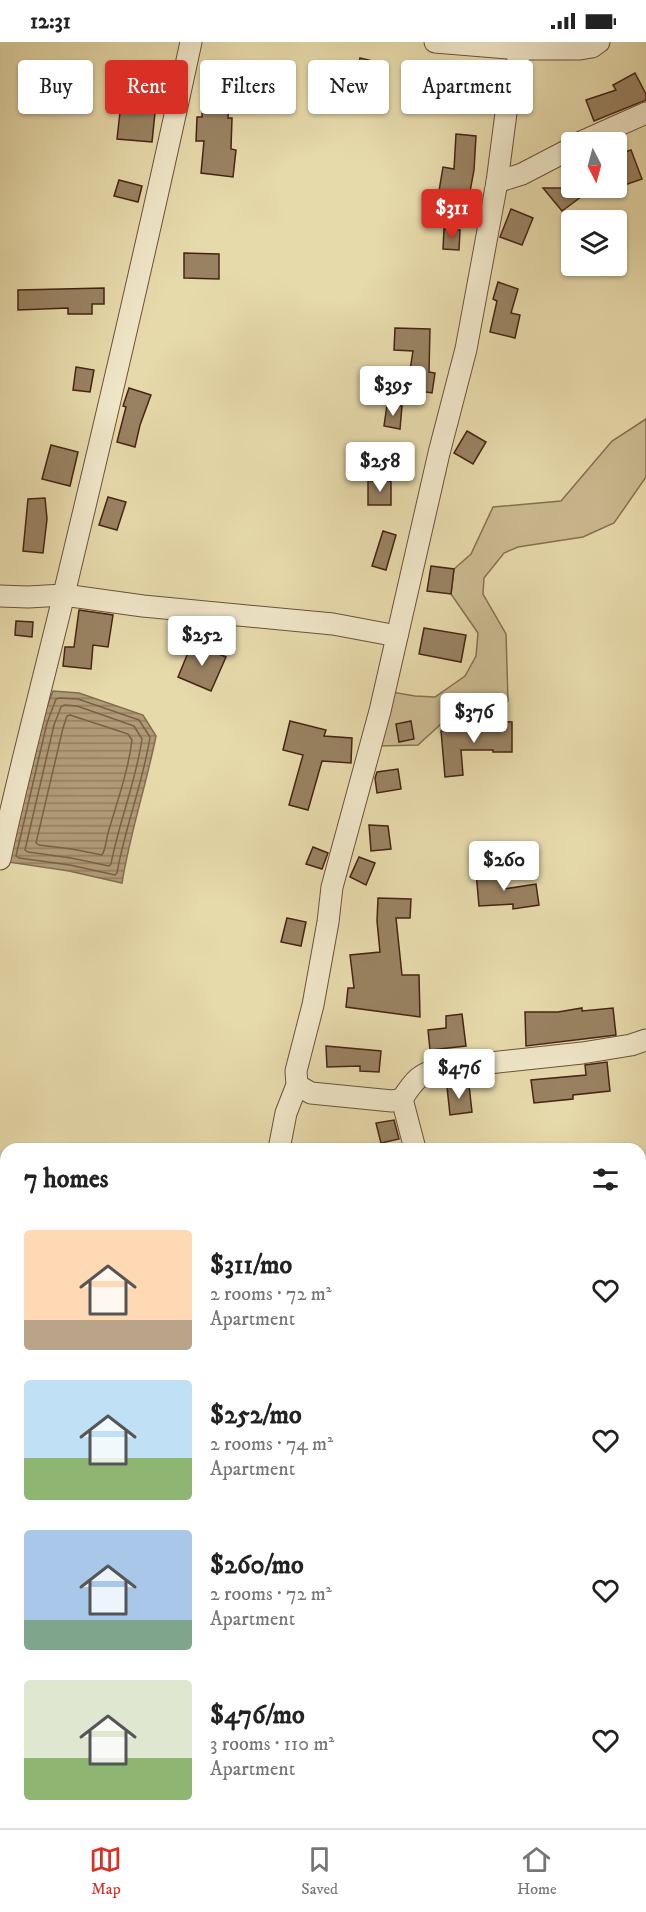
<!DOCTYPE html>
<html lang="en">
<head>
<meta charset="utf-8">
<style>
	body { margin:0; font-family:"IM FELL DW Pica",serif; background:#f2f2f2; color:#222; height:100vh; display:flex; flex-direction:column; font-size:22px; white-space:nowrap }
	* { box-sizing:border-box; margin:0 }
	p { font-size:20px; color:#767676 }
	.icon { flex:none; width:33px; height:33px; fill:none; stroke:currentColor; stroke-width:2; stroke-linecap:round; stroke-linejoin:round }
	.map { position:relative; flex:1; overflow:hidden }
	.side { position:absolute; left:0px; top:1101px; width:646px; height:686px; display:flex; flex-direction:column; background:#fff; border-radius:18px 18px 0 0; box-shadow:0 2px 4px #0004 }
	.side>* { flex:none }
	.hud { position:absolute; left:18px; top:18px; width:610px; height:54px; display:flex; gap:12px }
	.needle { width:39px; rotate:174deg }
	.buttons { position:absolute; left:561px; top:90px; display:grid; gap:12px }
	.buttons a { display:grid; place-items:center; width:66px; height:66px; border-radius:6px; background:#fff; box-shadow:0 2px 4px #0004; font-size:30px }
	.price { position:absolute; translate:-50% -51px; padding:0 14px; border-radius:6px; background:#fff; color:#222; font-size:20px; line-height:39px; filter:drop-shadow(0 2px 3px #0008) }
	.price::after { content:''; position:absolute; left:50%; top:36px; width:18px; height:14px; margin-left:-9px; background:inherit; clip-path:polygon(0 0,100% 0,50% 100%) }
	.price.on { background:#d93025; color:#fff }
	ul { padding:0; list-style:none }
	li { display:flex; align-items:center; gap:18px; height:150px; padding:0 24px }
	li span { display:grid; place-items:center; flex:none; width:168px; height:120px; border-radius:6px; color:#555 }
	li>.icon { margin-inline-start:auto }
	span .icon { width:72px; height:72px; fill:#fffc; stroke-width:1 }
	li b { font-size:26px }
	h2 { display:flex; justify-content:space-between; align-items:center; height:72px; padding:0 24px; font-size:26px }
	.pill { padding:0 21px; border-radius:6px; background:#fff; box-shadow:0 2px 4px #0004; font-size:21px; line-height:54px }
	.pill.on { background:#d93025; color:#fff }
	.status { display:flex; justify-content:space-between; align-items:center; height:42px; padding:0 30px; background:#fff; direction:ltr }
	.status svg { height:16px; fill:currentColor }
	.tab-bar { display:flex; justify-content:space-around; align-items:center; height:84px; border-top:2px solid #e0e0e0; background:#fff; font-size:16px; color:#767676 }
	.tab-bar a { display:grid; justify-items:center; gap:3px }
	.tab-bar .on { color:#d93025 }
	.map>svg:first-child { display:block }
</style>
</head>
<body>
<div class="status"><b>12:31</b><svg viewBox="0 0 49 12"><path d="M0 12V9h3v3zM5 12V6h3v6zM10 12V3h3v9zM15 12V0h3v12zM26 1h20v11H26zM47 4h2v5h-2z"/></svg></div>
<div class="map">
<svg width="646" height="1786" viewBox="0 0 646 1786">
	<defs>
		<pattern id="forest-crowns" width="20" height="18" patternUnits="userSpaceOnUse" patternTransform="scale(1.5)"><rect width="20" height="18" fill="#cbba90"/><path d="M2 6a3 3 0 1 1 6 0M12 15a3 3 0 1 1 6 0" fill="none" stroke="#a79774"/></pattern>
		<pattern id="water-rules" width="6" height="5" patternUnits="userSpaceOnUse" patternTransform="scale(1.5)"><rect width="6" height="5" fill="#b09b77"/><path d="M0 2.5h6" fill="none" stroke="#917e60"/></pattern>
	</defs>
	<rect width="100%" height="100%" fill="#e6d9aa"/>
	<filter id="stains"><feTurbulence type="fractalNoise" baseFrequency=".00333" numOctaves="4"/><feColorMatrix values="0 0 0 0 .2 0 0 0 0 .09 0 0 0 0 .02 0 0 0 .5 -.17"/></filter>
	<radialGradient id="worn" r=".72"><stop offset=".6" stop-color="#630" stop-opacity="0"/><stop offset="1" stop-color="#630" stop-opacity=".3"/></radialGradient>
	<polygon fill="#cbba90" stroke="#886f52" stroke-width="1.5" points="646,377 646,435 614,481 583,495 518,505 504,511 484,536 483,552 506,592 508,659 471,679 441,682 418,703 380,704 392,650 415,654 435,655 465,634 476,614 478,591 451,552 454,527 471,512 493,465 561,459 612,399"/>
	<polygon fill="url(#forest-crowns)" stroke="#886f52" stroke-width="1.5" points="78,1780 343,1780 353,1786 73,1786"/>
	<path fill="url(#water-rules)" stroke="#866b4f" stroke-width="1.5" d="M53,649L79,651L143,673L156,694C146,744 130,791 122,841L69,829L8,820L41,679Z"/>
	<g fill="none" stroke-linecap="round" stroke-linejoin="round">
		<g stroke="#7b6046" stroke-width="1.5">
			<path d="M59,656L78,657L139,678L150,695C143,741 125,785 117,831L115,833L70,823L19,816L16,814L47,681L56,657Z"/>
			<path d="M64,663L77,664L134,684L142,697C136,739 119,780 111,822L109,824L71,816L28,810L25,808L54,683L61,665Z"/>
			<path d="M70,673L128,692L132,698C128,730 117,760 108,791C106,798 106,807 102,813L72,807L39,803L36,801L63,686L67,674Z"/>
		</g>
	</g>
	<g fill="#998262" stroke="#462414" stroke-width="1.5">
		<polygon points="360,16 381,21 375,49 353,44"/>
		<polygon points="204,24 231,26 228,76 232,76 231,107 236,108 233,135 201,131 204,99 196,99 197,75 202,75"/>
		<polygon points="635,31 646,52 646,58 594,79 586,58 616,48 613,43"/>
		<polygon points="141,32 165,39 155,71 152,100 117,97 120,70 129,71"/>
		<polygon points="456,92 476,94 474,128 469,155 439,149 443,125 454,127"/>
		<polygon points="631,108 642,137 616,146 616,113"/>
		<polygon points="119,138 142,144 138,160 114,154"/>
		<polygon points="543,146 593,146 562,169"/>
		<polygon points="511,167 533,176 522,203 500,195"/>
		<polygon points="444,187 460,188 459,208 443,207"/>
		<polygon points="184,211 219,212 219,237 184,236"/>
		<polygon points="498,240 518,247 511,271 520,273 515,296 490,290 497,259 493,257"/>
		<polygon points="104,246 104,262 92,262 92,272 68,272 68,266 18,268 18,248"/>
		<polygon points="395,286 430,287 429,330 435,331 432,351 407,347 413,309 394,308"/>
		<polygon points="76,325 94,328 90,350 73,348"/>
		<polygon points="129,346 151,353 140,383 135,405 117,400 126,365 123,364"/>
		<polygon points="387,363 402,364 400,387 384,384"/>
		<polygon points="467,389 486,400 473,422 454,411"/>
		<polygon points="51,403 78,410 70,444 42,437"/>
		<rect x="368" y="439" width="23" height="24"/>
		<polygon points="108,455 126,460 117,488 99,483"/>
		<polygon points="45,456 47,477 43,511 23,509 28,457"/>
		<polygon points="383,489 396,493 386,528 372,524"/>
		<polygon points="431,524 454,527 451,552 427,549"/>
		<polygon points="79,568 113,573 108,605 93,603 91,627 63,624 65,605 74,605"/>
		<polygon points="16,579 33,580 32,595 15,593"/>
		<polygon points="424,586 466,593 461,620 419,612"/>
		<polygon points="192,601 226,615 211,649 178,635"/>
		<polygon points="290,679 326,688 324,694 352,696 351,721 322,719 308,768 289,763 303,713 283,708"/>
		<polygon points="411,679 414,697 399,700 396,682"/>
		<polygon points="493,679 512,680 512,710 493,710 493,708 461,708 463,733 445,735 441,689 472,686 493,686"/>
		<polygon points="398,727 401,747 377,751 375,736 377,730"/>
		<polygon points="369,783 388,784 391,807 371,809"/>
		<polygon points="313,805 328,811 322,827 306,822"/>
		<polygon points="359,815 375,821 366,843 350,835"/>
		<polygon points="503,828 504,847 536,842 539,863 513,867 513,862 479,864 476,830"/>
		<polygon points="378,856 411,857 410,876 396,876 402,933 419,933 420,975 346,965 348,946 354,946 350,913 380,910 377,879"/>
		<polygon points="287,876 306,880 301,904 281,900"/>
		<polygon points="582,966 582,969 613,966 616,993 526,1004 525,970 558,970"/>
		<polygon points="462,972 466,1004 430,1008 428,988 446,986 446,974"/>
		<polygon points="326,1004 381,1009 379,1030 360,1029 360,1024 327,1025"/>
		<polygon points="607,1020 610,1049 573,1053 573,1057 534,1061 531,1038 586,1033 585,1023"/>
		<polygon points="469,1043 472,1070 450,1073 447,1045"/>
		<polygon points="394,1078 399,1097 381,1101 376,1081"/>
	</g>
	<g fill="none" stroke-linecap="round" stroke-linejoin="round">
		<g stroke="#6e513a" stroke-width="23">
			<g id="minor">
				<polyline points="435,0 521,7 580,7 592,5 599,0"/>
				<polyline points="581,100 646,71"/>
				<polyline points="497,140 522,132 572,106"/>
				<polyline points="0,554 28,555 64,553 143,564 333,582 397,594"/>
				<path d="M0,817C19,728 43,640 64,552C108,369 151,185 191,0"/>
				<path d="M297,1043L311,1051L392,1059L402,1057C415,1037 420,1031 443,1026L582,1011L631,1003L646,998"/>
				<polyline points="402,1057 415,1107"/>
				<polyline points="279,1107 286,1071 297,1043 296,1029 313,963 328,880 332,845 380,669 439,411 466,307 497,140 506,71 522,0"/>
				<polyline points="354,1780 366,1786"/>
				<polyline points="621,1780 623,1786"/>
				<polyline points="35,1786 48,1780"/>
				<polyline points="406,1786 408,1780"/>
			</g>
		</g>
		<use href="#minor" stroke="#efe6c8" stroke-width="21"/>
	</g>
	<rect width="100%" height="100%" filter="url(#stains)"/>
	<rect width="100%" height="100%" fill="url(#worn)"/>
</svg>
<div class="buttons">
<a><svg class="needle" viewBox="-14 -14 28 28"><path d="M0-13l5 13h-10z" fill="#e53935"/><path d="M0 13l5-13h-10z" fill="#767676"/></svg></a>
<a><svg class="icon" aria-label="layers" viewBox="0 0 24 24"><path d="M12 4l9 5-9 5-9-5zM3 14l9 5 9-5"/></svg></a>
</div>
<b class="price on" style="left:452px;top:198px">$311</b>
<b class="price" style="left:393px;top:375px">$395</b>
<b class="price" style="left:380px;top:451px">$258</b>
<b class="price" style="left:202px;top:625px">$252</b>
<b class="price" style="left:474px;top:702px">$376</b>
<b class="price" style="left:504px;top:850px">$260</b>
<b class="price" style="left:459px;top:1058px">$476</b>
<div class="hud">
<a class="pill">Buy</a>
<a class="pill on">Rent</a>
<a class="pill">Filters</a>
<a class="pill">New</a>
<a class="pill">Apartment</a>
</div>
<section class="side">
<h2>7 homes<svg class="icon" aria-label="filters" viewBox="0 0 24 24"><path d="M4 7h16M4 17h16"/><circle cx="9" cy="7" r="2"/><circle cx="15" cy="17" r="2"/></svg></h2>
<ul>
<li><span style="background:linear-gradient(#ffd9b3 75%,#b9a48a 0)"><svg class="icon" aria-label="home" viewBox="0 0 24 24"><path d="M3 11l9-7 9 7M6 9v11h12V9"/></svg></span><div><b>$311/mo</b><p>2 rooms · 72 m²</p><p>Apartment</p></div><svg class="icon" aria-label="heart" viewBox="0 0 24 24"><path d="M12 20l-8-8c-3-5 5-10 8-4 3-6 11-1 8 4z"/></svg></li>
<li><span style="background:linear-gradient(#bfe0f5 65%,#8fb573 0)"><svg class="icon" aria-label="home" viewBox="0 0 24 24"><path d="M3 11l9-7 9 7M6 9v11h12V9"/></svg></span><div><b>$252/mo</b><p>2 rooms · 74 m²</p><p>Apartment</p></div><svg class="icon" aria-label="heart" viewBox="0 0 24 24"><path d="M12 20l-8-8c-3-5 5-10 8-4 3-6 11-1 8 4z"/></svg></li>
<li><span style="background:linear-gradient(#a9c7e8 75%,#7fa58c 0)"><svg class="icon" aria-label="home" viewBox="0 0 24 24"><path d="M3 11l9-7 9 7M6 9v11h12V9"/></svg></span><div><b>$260/mo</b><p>2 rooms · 72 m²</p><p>Apartment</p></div><svg class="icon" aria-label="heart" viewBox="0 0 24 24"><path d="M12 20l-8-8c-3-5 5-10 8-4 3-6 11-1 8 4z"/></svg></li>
<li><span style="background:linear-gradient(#dfe7d0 65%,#8fb573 0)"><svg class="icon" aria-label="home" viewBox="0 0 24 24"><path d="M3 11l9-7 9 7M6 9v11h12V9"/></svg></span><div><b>$476/mo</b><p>3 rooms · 110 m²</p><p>Apartment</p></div><svg class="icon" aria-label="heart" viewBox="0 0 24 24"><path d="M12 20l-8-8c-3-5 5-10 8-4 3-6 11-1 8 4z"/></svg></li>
</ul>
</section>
</div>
<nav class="tab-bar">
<a class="on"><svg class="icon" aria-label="map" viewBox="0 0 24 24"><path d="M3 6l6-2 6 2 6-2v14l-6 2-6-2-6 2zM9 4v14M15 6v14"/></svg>Map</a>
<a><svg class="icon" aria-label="saved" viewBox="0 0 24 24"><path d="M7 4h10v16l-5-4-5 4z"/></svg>Saved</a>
<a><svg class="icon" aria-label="home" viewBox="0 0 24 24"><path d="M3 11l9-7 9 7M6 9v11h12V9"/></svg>Home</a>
</nav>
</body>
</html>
